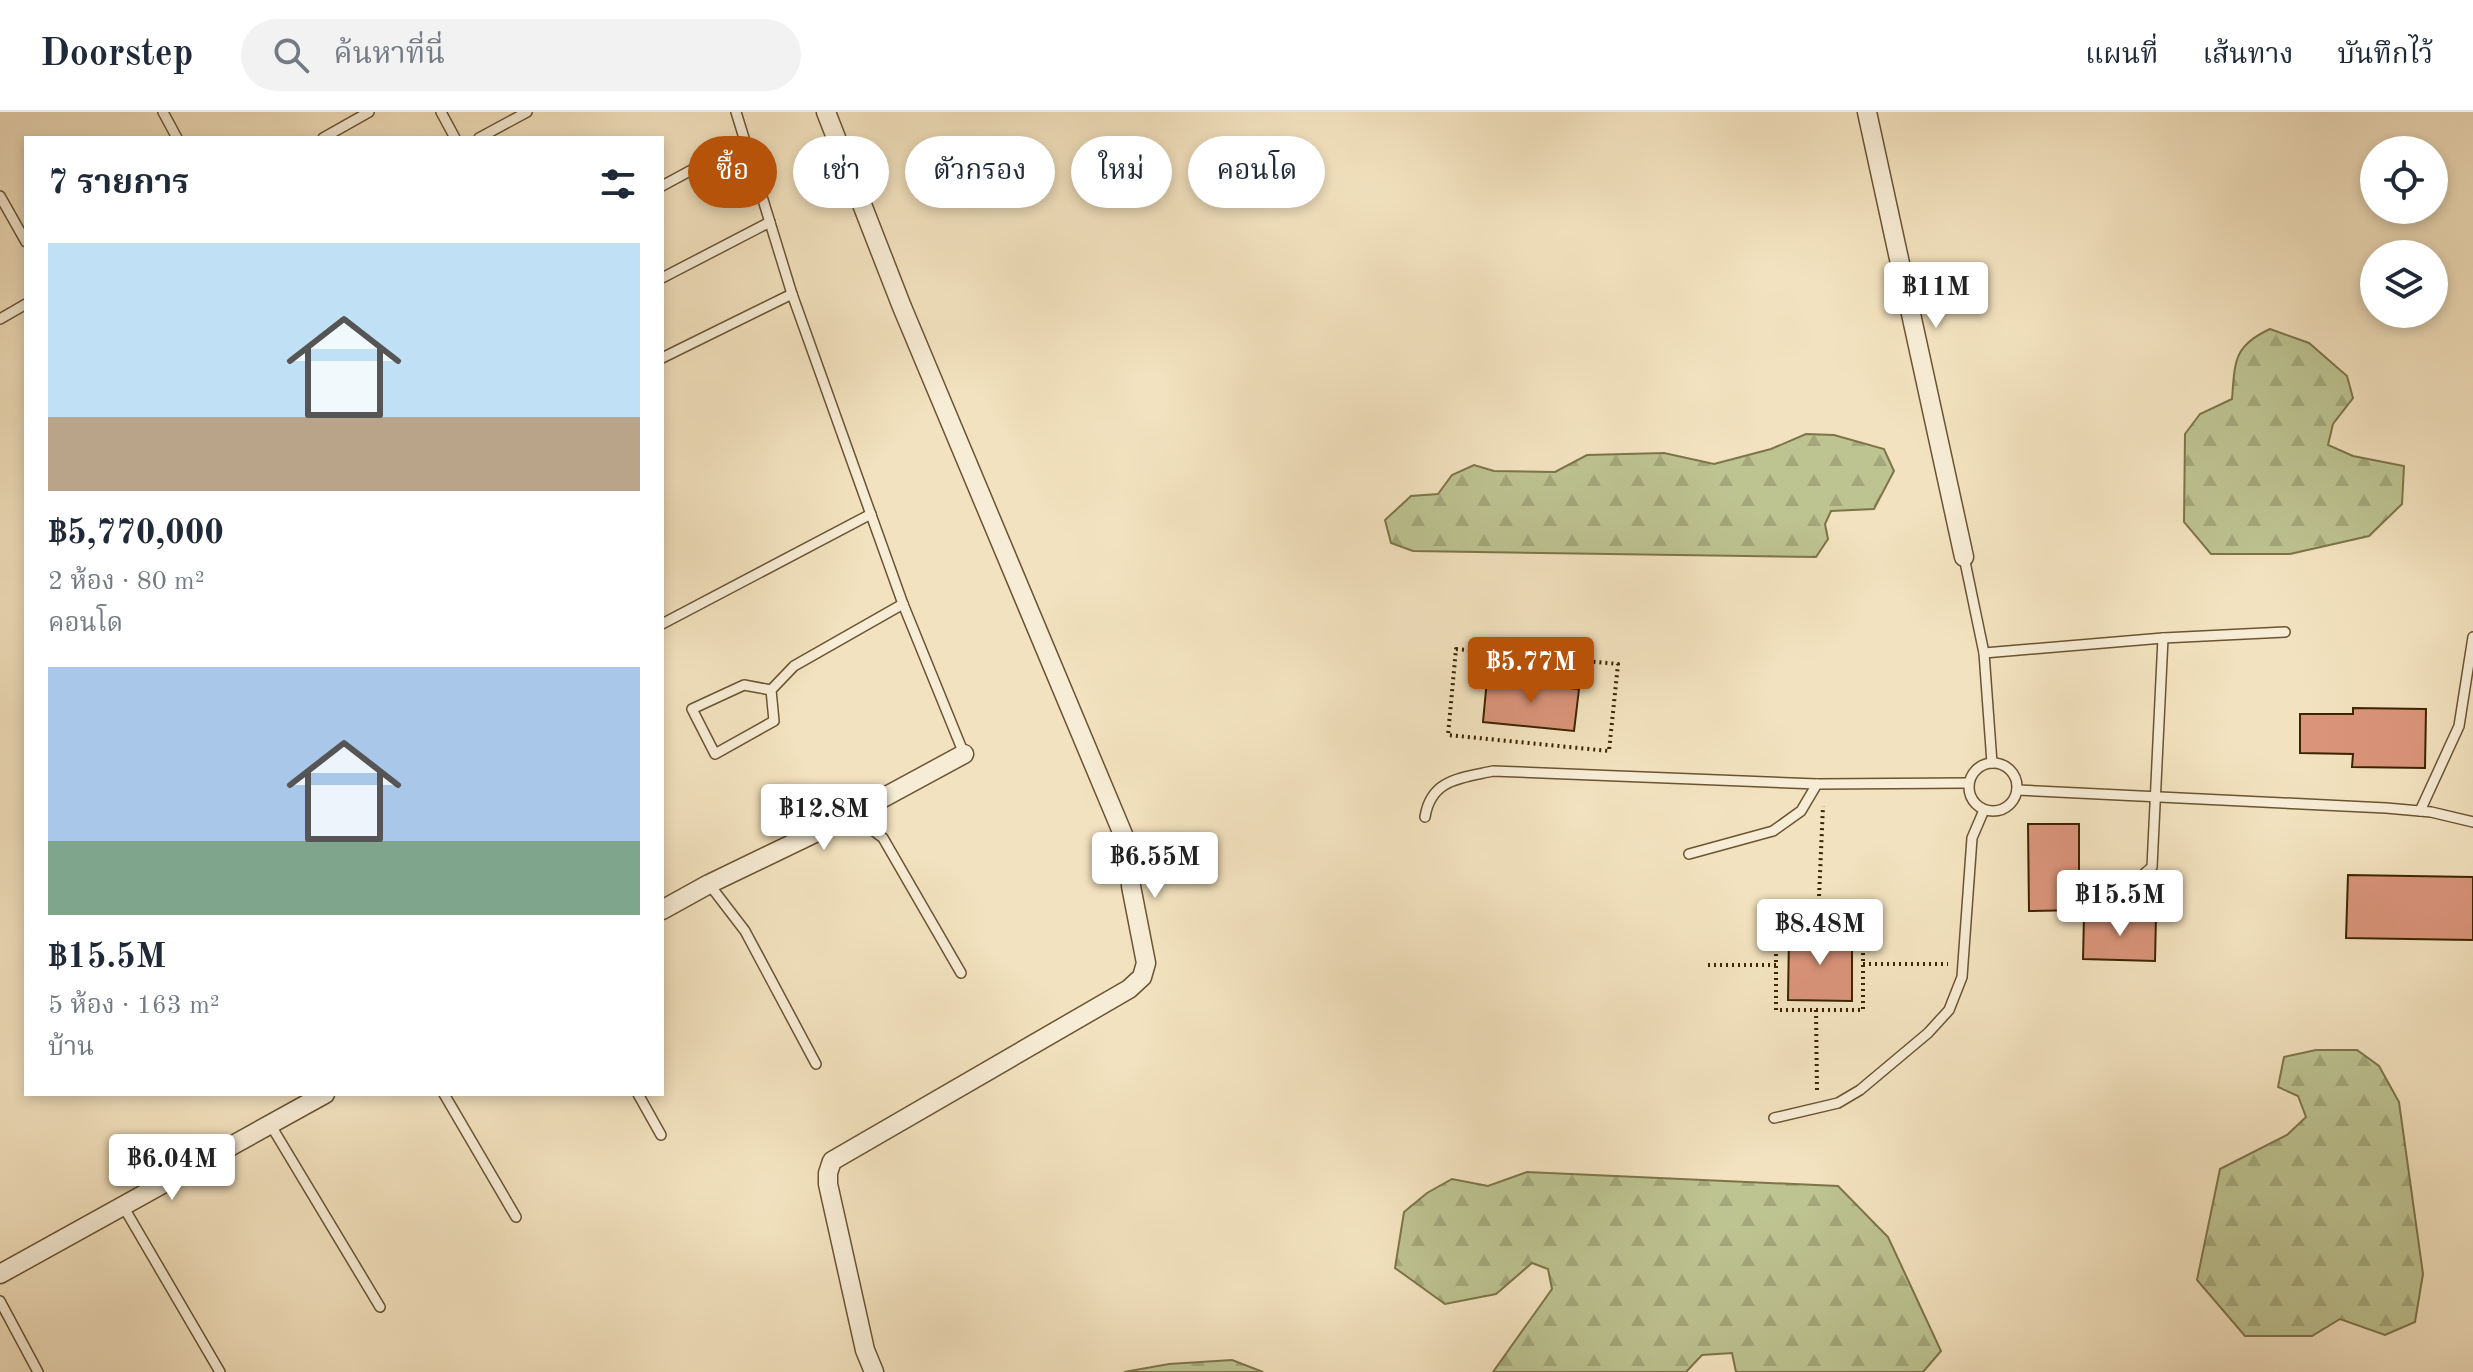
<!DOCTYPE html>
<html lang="th">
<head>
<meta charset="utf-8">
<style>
	body { margin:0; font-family:"Old Standard TT","Noto Serif Thai",serif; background:#f2f2f3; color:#1f2937; height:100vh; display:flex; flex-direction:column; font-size:30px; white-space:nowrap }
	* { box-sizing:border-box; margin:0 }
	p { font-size:26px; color:#747a83 }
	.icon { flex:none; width:44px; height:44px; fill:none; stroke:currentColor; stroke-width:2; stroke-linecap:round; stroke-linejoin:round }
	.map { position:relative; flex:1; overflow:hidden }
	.sheet { position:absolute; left:24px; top:24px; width:640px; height:960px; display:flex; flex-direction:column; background:#fff; border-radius:0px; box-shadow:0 4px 12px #0003 }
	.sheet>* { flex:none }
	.banner { position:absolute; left:688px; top:24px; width:760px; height:72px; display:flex; gap:16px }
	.controls { position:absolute; left:2360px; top:24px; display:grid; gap:16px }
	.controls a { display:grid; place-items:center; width:88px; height:88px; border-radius:50%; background:#fff; box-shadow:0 4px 12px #0003; font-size:40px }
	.price { position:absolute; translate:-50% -68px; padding:0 18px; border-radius:8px; background:#fff; color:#222; font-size:26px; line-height:52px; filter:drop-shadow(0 2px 4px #0008) }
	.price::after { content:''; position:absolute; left:50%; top:48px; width:24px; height:18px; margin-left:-12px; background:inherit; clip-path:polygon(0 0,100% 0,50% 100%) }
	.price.on { background:#b45309; color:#fff }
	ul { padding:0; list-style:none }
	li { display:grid; align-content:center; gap:16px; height:424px; padding:0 24px }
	li span { display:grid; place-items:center; height:248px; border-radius:0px; color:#555 }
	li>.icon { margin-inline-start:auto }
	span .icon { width:144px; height:144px; fill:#fffc; stroke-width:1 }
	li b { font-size:34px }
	h2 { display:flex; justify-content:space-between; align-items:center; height:96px; padding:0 24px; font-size:34px }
	.chip { padding:0 28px; border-radius:36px; background:#fff; box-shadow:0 4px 12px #0003; font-size:28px; line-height:72px }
	.chip.on { background:#b45309; color:#fff }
	header { display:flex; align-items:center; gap:48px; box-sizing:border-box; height:112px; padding:0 40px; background:#fff; border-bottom:2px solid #e0e1e3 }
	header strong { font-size:38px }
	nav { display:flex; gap:44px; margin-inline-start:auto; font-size:28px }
	.search { width:560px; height:72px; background:#f2f2f3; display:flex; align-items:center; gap:20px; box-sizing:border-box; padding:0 28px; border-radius:44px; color:#747a83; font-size:30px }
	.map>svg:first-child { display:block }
</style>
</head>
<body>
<header>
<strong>Doorstep</strong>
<div class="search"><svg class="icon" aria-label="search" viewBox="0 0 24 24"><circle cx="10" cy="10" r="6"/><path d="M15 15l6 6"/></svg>ค้นหาที่นี่</div>
<nav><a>แผนที่</a><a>เส้นทาง</a><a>บันทึกไว้</a></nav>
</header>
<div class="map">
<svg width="2473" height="1260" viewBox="0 0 2473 1260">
	<defs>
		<pattern id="forest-firs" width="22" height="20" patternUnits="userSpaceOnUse" patternTransform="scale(2)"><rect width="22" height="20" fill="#bdc391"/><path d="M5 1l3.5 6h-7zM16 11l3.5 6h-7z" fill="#a3a77b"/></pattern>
	</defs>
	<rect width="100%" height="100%" fill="#f3e2bf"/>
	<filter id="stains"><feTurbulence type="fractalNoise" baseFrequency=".0025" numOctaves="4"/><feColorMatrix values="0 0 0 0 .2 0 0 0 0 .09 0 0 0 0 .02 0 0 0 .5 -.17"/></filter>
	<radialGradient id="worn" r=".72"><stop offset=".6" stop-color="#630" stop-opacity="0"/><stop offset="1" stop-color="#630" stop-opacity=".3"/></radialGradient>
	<g fill="url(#forest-firs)" stroke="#7d744a" stroke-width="2">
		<path d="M2270,217L2309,231L2347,264L2353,286L2333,312L2328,333L2353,344L2404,354L2402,392L2369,424L2290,442H2211L2184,410L2185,322L2200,302L2232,287C2235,250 2233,234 2270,217Z"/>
		<polygon points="1806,322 1834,323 1884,337 1894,359 1874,397 1831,399 1825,412 1828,427 1816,445 1413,439 1391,431 1385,408 1411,384 1438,382 1452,363 1474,353 1494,359 1555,360 1587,343 1664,341 1714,352 1771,337"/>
		<polygon points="2316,938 2357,938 2379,954 2399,990 2423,1162 2415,1210 2385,1223 2340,1207 2312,1224 2245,1224 2197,1168 2220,1057 2287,1023 2306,1005 2298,984 2278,975 2284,945"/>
		<polygon points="1527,1060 1838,1074 1888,1125 1941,1239 1923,1260 1736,1260 1732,1241 1702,1243 1686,1260 1493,1260 1552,1177 1548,1157 1532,1151 1496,1182 1445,1192 1395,1156 1404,1100 1427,1081 1452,1067 1488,1074"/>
		<polygon points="1232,1248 1263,1260 1124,1260 1169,1252"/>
	</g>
	<g fill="#da947a" stroke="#3d2502" stroke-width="2">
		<polygon points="1487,567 1579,577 1574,619 1483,610"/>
		<polygon points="2353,596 2426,597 2425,656 2352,655 2353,642 2300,641 2300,602 2353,602"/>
		<polygon points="2028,712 2079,712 2079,798 2029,799"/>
		<polygon points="2348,763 2473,765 2473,828 2346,826"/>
		<polygon points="2084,803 2156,804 2155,849 2083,847"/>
		<polygon points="1789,822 1852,822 1852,889 1788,888"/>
	</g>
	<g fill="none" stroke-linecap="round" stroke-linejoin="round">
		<g stroke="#6a5431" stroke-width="12">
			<g id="service">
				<polyline points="163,0 177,26"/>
				<polyline points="441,0 455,26"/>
				<polyline points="736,0 792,182 903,492 964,642"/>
				<polyline points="323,26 369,0"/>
				<polyline points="479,26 527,0"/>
				<polyline points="662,74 745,29"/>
				<polyline points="0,84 26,130"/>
				<polyline points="662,166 770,110"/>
				<polyline points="0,207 26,192"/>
				<polyline points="662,246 792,182"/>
				<polyline points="1964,445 1984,541 1992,651"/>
				<polyline points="662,512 871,402"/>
				<polyline points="1984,541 2163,526 2285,520"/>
				<polyline points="771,578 744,573 692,597 715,642 774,609 771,578 794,554 903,492"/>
				<circle cx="1993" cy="675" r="24"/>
				<polyline points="2017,678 2386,696 2431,700 2473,710"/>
				<polyline points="2420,699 2459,614 2473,525"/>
				<path d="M1425,705C1431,667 1461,666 1493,659L1817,672L1968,671"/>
				<polyline points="844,707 871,717 883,726 961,861"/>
				<polyline points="1689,742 1773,719 1801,699 1817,672"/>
				<polyline points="709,772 745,819 816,952"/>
				<polyline points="2112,779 2130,774 2152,755 2163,526"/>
				<polyline points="444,982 516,1105"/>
				<polyline points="638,982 661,1023"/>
				<polyline points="1774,1006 1838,991 1860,978 1928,921 1949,898 1962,865 1972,726 1984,698"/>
				<polyline points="270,1012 380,1195"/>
				<polyline points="123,1094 220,1260"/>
				<polyline points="0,1189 38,1260"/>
			</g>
		</g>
		<g stroke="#6a5431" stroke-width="21">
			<g id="minor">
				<polyline points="826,0 902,195 1130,739 1131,774 1146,851 1142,865 1129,877 832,1049 828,1061 828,1072 865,1238 874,1260"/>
				<polyline points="1867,0 1964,445"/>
				<polyline points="662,798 709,772 844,707 964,642"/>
				<polyline points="0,1162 325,982"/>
			</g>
		</g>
		<g stroke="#3d2502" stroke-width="4" stroke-dasharray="2 4" stroke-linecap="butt">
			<polygon points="1456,537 1618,552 1609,639 1448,623"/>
			<rect x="1776" y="808" width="87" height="90"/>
			<polyline points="1818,808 1823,694"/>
			<polyline points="1863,852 1948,852"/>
			<polyline points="1708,853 1776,853"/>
			<polyline points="1816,898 1817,980"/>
		</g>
		<use href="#service" stroke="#f7ecd5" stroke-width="9"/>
		<use href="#minor" stroke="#f7ecd5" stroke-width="18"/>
	</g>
	<rect width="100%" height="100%" filter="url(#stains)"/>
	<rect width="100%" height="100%" fill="url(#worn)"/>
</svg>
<div class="controls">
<a><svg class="icon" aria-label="locate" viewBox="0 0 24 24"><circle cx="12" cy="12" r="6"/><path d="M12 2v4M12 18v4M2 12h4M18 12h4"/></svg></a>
<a><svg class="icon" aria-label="layers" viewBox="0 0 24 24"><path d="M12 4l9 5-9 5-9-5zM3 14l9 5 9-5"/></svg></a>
</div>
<b class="price" style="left:1936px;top:218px">฿11M</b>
<b class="price on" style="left:1531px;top:593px">฿5.77M</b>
<b class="price" style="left:824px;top:740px">฿12.8M</b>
<b class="price" style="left:1155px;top:788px">฿6.55M</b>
<b class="price" style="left:2120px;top:826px">฿15.5M</b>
<b class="price" style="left:1820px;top:855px">฿8.48M</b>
<b class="price" style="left:172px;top:1090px">฿6.04M</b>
<div class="banner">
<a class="chip on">ซื้อ</a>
<a class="chip">เช่า</a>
<a class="chip">ตัวกรอง</a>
<a class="chip">ใหม่</a>
<a class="chip">คอนโด</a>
</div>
<section class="sheet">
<h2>7 รายการ<svg class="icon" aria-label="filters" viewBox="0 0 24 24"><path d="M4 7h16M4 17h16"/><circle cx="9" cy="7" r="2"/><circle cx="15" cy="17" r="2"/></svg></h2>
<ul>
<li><span style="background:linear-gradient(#bfe0f5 70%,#b9a48a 0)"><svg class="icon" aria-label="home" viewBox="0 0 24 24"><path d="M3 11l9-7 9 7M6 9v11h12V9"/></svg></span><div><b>฿5,770,000</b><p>2 ห้อง · 80 m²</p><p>คอนโด</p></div></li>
<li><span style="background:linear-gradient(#a9c7e8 70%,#7fa58c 0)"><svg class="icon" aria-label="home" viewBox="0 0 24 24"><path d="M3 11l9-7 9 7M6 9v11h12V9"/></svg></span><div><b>฿15.5M</b><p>5 ห้อง · 163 m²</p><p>บ้าน</p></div></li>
</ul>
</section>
</div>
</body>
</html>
